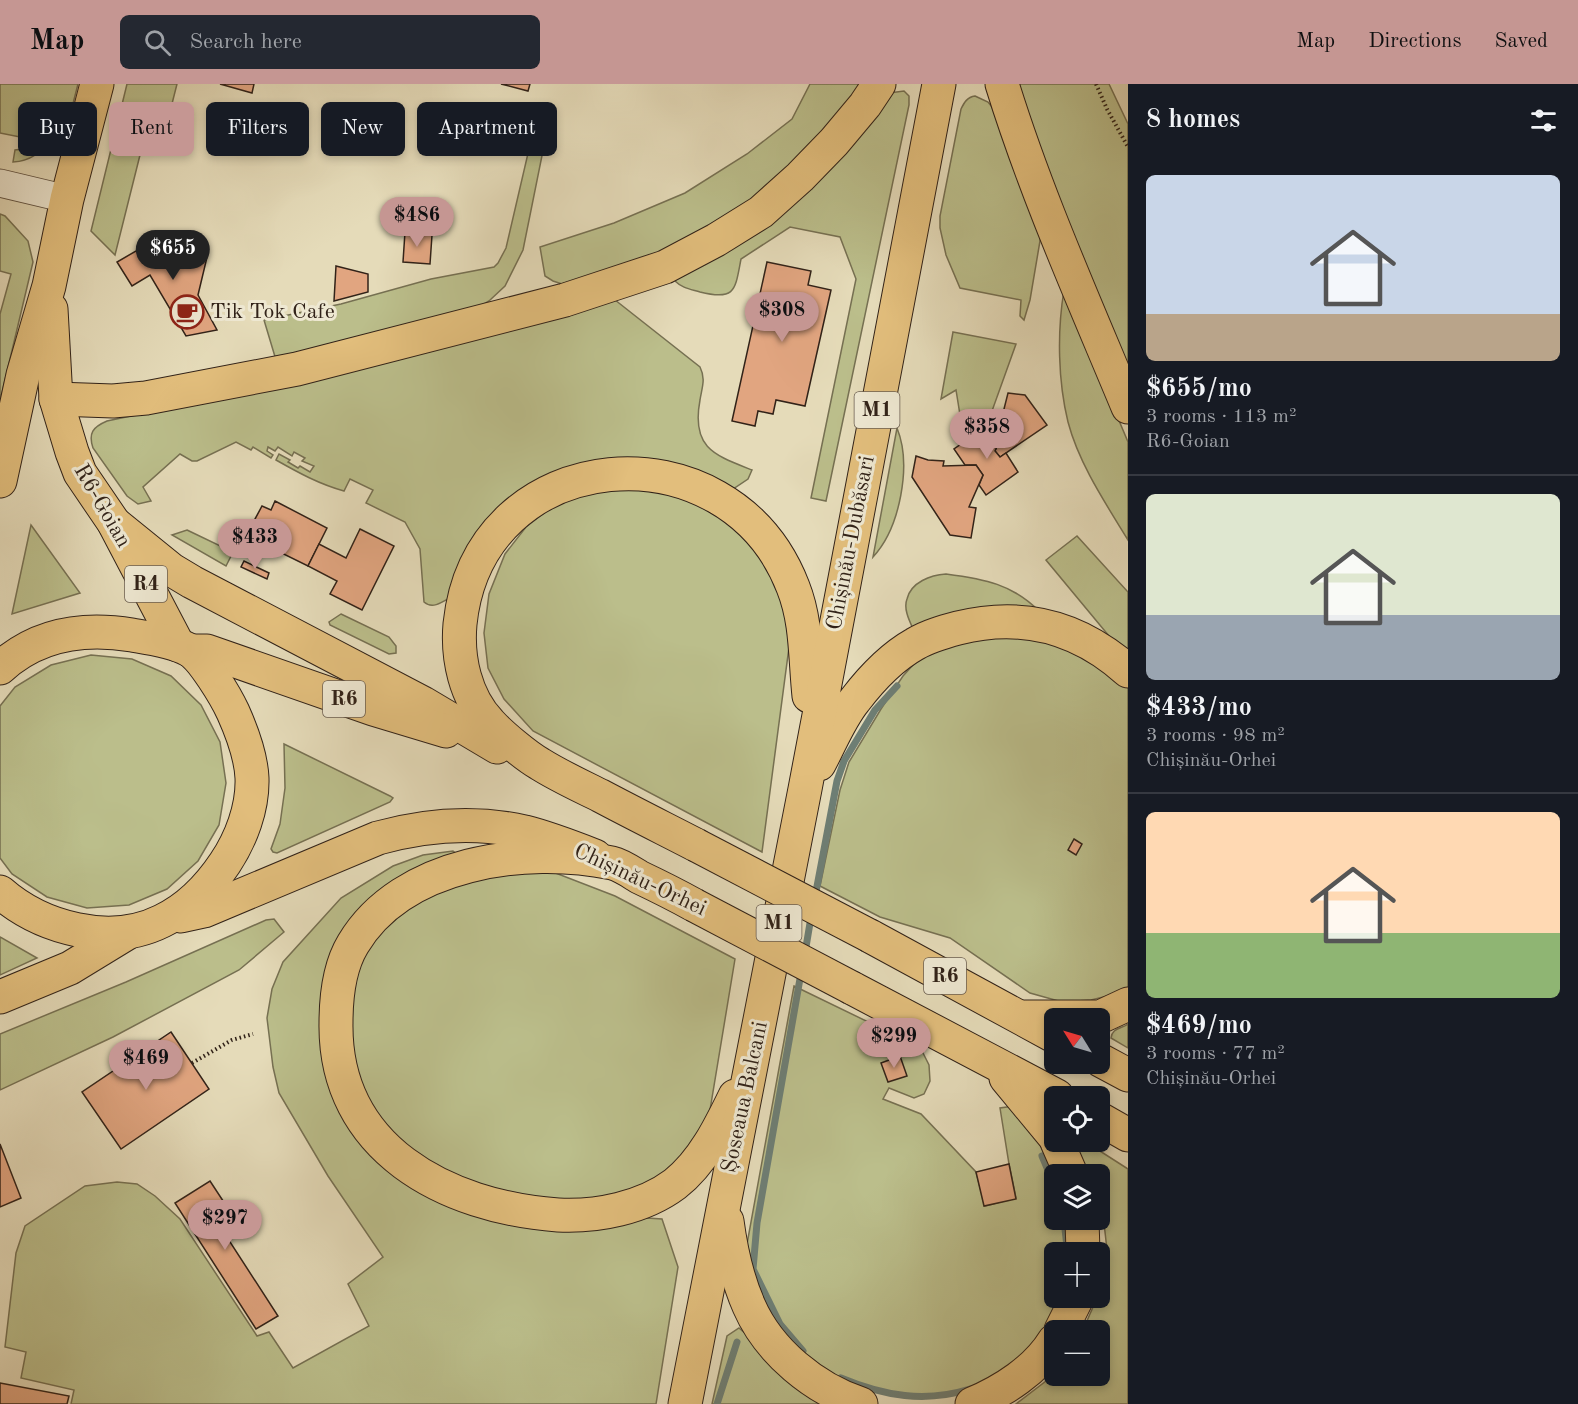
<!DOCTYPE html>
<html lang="en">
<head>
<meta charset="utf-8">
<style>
	body { margin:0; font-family:"Old Standard TT",serif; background:#242831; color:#f1f3f6; height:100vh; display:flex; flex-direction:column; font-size:22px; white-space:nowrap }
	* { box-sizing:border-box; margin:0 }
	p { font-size:20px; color:#9ea1a6 }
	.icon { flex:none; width:33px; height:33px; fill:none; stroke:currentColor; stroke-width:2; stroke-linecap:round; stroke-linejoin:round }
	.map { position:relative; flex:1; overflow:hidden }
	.panel { display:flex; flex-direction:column; background:#171b24; width:450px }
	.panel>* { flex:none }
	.banner { position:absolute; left:18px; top:18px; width:570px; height:54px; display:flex; gap:12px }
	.needle { width:39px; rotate:307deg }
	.controls { position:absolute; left:1044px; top:924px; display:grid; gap:12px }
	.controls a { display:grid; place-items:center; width:66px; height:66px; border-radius:9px; background:#171b24; box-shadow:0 3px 9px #0003; font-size:30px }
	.price { position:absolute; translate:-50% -51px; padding:0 14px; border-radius:21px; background:#c59692; color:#111; font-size:20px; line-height:39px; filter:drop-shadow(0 2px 3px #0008) }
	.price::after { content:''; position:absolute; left:50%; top:36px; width:18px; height:14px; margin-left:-9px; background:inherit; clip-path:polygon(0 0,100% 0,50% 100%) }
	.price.current { background:#222; color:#fff }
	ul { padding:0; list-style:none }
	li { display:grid; align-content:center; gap:12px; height:318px; padding:0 18px }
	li+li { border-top:2px solid #363941 }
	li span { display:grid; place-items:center; height:186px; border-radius:9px; color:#555 }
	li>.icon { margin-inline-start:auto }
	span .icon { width:108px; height:108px; fill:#fffc; stroke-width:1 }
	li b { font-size:26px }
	h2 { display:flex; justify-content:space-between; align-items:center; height:72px; padding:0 18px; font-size:26px }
	.pill { padding:0 21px; border-radius:9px; background:#171b24; box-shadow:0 3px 9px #0003; font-size:21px; line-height:54px }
	.pill.current { background:#c59692; color:#111 }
	header { display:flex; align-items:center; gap:36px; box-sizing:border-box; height:84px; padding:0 30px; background:#c59692; color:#111 }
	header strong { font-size:28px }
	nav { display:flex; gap:33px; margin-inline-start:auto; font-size:21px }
	.search { width:420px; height:54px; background:#242831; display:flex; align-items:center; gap:15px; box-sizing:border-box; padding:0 21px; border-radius:9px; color:#9ea1a6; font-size:22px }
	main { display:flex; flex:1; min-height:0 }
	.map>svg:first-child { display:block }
</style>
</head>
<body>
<header>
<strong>Map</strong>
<div class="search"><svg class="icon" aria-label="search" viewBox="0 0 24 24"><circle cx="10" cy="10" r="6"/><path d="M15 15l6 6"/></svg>Search here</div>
<nav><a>Map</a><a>Directions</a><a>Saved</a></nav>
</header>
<main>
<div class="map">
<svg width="1128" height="1320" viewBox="0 0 1128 1320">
	<rect width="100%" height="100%" fill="#e5dbb9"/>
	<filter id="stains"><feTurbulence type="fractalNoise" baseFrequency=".00333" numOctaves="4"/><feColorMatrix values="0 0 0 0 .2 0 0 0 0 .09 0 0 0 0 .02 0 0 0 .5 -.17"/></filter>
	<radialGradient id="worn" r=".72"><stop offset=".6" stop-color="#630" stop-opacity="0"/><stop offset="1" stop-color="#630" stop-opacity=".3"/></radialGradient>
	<g fill="#bbbe8b" stroke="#767052" stroke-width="1.5">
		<polygon points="0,0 78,0 66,47 42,42 33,37 28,47 20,53 0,49"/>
		<polygon points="127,0 177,0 159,71 141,67 115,171 91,147"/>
		<polygon points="810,0 865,0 776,101 658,172 562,200 553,197 545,192 540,163 614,139 685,109 747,70 792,35"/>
		<polygon points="1013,0 1109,0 1128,40 1128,294"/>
		<path d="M904,7L909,12V21L826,417L811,414L856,195L840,153L790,143L741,175C735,206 736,217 700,208C690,205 682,204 675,197L677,187L889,9Z"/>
		<path d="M975,12L988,18L992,23L1041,151L1030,216L1024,236L1020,232L1021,216L960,204L946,171L940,144V132L961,25C964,19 967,13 975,12Z"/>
		<polygon points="539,22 551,27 523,166 505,202 489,217 474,226 276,276 264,236 341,220 431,195 494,183 498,179 506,164"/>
		<path d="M40,52L49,54C42,69 30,77 13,78L15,66L23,65Z"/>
		<polygon points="0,130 5,132 28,157 33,178 0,317 0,230 11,190 0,187"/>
		<path d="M1064,206L1128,358V456C1106,420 1079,380 1068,338C1058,297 1057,248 1064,206Z"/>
		<path d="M610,212L700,283C706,295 702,303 700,316C691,364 714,371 752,386L748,395L730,407C693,381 658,372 613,376L500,423L479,445L466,467L456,488L453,512C444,517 433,526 424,518L420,465L405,438L366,419L373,406L350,395L344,407C319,400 299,389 276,376L279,370L290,376L288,378L298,384L300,382L310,388L314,382L302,377L305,374L294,368L292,372L278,363L275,367L268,363L267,367L273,371L271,374L253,363L251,366L236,358L197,377H192L180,370L143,403L151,417L138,420L127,412L93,364C88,349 93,343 107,337L265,304Z"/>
		<polygon points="953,248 1016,260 992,327 961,337 956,306 941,315"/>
		<path d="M897,344C912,381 900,444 873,473Z"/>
		<polygon points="619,398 710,418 773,483 791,548 762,768 533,647 504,615 488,584 484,549 489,510 505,470 526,443 557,419"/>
		<polygon points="31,441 80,509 12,530"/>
		<polygon points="187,446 233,468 226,482 172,451"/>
		<polygon points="1077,452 1128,508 1128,570 1109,552 1046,476"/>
		<path d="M946,490C984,495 1013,500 1040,528L914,547C910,538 903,525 907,515C911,498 931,491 946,490Z"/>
		<polygon points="341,530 389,553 396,562 396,569 389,570 330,541 329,538"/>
		<polygon points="990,548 1046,555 1117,592 1128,604 1128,903 1120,909 1091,916 1062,918 1030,909 950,854 880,833 820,802 840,706 849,678 881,625 903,592 922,571"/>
		<polygon points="91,571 132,575 171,592 201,621 220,658 226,699 219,741 198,777 167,805 129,821 87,824 47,813 12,790 0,774 0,622 15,603 51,581"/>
		<polygon points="284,660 390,712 393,714 390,718 277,769 273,768 271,765 280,740 285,704"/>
		<polygon points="453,767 458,771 437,783 323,912 395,1089 616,1138 647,1134 662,1135 678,1183 656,1320 71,1320 74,1306 21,1294 26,1268 5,1263 16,1169 25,1142 85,1102 117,1098 137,1100 155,1112 180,1135 257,1252 269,1248 293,1284 369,1242 348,1200 383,1173 328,1092 279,1009 273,983 267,934 272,905 283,878 341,814 393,782 423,771"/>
		<polygon points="488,788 553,788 615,812 735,875 708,1038 683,1079 633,1110 550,1120 431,1086 371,1026 356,986 348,945 351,905 363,868 384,841 414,818"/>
		<polygon points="274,835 284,848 239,886 113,953 0,1006 0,950 126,898 266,836"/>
		<polygon points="0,853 37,874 0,891"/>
		<path d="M794,902L893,950L922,967L929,981L930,997L924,1010L914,1014L889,1004L883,1015L921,1030L976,1088L985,1122L1016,1114L1009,1080L1000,1024L1014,1022L1035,1043L1054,1090V1136H1064L1068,1168H1054V1214H1060C1056,1228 1050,1238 1041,1250C1036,1257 1032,1266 1026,1272C1020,1278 1010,1283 1003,1288C995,1292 988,1299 979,1302C930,1320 856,1312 814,1278C778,1248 758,1204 747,1160Z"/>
		<path d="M1128,940V964L1111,954C1112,944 1121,945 1128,940Z"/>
		<polygon points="1068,1058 1086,1058 1128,1085 1128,1320 1016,1320 1046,1297 1054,1287 1054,1292 1100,1292 1100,1246 1083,1246 1097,1214 1100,1214 1108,1175 1104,1139 1100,1130 1100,1090 1082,1090"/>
		<polygon points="739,1244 826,1320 712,1320 727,1252"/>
	</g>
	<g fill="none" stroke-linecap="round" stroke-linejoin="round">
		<g stroke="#6e7e74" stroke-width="7">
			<polyline points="815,813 837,697 844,677 875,626 897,602"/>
			<polyline points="805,869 811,833"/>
			<polyline points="801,889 757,1139 753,1185 780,1240 803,1267"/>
			<polyline points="1042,1072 1054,1100"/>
			<polyline points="1064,1136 1067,1163"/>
			<path d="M841,1294C884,1312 925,1319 970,1305"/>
			<polyline points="717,1320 737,1258"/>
		</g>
	</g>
	<g fill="#e1a580" stroke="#312218" stroke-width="1.5">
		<polygon points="220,0 254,0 252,9"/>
		<polygon points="501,0 530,0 528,7"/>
		<polygon points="405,148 432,151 430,180 403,178"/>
		<polygon points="155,156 208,169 198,211 217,246 186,252 150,191 132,202 117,178"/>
		<polygon points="767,178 811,187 808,201 831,206 805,322 776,316 773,330 758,327 755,342 732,337"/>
		<polygon points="336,182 368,190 368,208 334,217"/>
		<polygon points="1008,309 1025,311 1047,341 1000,373 995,367 1006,338 1001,337"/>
		<polygon points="987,342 999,358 995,367 1000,373 1006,369 1018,388 986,411 979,401 983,391 976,381 965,381 954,365"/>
		<polygon points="916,372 928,376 944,377 943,382 976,381 983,391 969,423 976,424 971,454 950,451 912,393"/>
		<polygon points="275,417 327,444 308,482 255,456 257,453 248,448 262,422 271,426"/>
		<polygon points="360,445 394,462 362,526 330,510 337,497 308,482 319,460 346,474"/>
		<polygon points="244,477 269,489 267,495 241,483"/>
		<polygon points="1074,755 1082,760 1076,771 1068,766"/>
		<polygon points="171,948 209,1005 121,1065 82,1008"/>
		<polygon points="900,972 907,992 888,998 881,979"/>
		<polygon points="0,1060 21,1114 0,1123"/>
		<polygon points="1009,1080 1016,1115 984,1122 976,1088"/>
		<polygon points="210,1097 233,1132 219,1141 278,1232 256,1245 175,1119"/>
		<polygon points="0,1299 69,1312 67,1320 0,1320"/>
	</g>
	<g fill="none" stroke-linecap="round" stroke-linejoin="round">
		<g stroke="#5e5040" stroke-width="29">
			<polyline id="tertiary" points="0,99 67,115"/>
		</g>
		<g stroke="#312218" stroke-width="35">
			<g id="primary">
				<polyline points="51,225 56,315 72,368 80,389 114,439 178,561"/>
				<polyline points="0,397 23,291 49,202 67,115 97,0"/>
				<polyline points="114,439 172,486 192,498 423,619 497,663"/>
				<polyline points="191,567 207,567 373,625 446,647"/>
				<path d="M0,584C37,550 84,543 132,551C150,554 173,557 189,566C203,574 226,613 233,628C242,648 251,672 252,694C253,724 241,755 225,779C209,803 187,825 162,837C110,863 41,844 0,808"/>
				<path d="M181,832L204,827L378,754C425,741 476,737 525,748C549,754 572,763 595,772"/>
				<polyline points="0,913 70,884 129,848"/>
			</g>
		</g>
		<g stroke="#312218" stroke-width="35">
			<g id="trunk">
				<path d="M1002,0C1036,110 1084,217 1128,323"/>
				<polyline points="56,315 113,317 146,314 297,285 565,216 665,183 716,156 761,128 800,93 834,58 865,21 879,0"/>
				<path d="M819,680C830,660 840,634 855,616C871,595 892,573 915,560C928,552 943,548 958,544C1022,528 1079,543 1128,587"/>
				<path d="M696,761C665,745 633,729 601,712C581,702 559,692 540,680C526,672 501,651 490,639C465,613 457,574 460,540C479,357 729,337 793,503C807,538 805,575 809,612"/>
				<path d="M694,821C676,811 658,802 639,793C631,788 621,781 612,779C526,761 402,778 353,860C339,883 336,912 336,939C334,1065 446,1123 558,1131C597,1133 643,1124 675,1100C703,1078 720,1043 735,1012"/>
				<polyline points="870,852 1054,952"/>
				<polyline points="852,904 1057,1012"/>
				<polyline points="1025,933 1100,933 1128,920"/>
				<polyline points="1100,976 1128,991"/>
				<polyline points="1006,994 1054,1052"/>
				<polyline points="1100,1035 1128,1051"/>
				<polyline points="1057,1058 1071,1090"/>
				<polyline points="1082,1136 1083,1168"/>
				<path d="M727,1137C731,1167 737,1195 749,1222C769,1268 815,1305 861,1320"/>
				<polyline points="1061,1246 1077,1214"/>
				<polyline points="685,1320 805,705 939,0"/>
				<path d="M972,1320C1003,1307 1036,1286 1054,1257"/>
			</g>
		</g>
		<g stroke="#312218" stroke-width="4" stroke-dasharray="1.5 3" stroke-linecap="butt">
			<polyline points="1096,0 1107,25 1128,63"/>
			<polyline points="192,979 232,956 253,950"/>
		</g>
		<use href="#tertiary" stroke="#eee8d2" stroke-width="27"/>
		<use href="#primary" stroke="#e2be7c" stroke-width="33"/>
		<use href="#trunk" stroke="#e2be7c" stroke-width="33"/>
		<g stroke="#312218" stroke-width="35" stroke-linecap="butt">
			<g id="trunk-bridge">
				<polyline points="696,761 870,852"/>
				<polyline points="694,821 852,904"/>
			</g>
		</g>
		<use href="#trunk-bridge" stroke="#e2be7c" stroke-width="33"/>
	</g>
	<defs>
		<g id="cafe-ring" transform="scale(1.725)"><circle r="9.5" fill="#eee8d2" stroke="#8f2418" stroke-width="1.5"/><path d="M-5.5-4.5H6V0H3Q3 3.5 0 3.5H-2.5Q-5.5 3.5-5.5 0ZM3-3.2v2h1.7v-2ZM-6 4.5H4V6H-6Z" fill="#8f2418"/></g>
	</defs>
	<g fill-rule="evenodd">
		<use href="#cafe-ring" x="187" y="228"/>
	</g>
	<g text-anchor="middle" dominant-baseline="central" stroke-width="6" stroke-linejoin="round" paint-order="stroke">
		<g fill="#eee8d2" stroke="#6a5d50" stroke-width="1.5">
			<rect x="854.5" y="308" width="45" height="36" rx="4.5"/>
			<rect x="125" y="482" width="42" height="36" rx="4.5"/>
			<rect x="323" y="597" width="42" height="36" rx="4.5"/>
			<rect x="756.5" y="821" width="45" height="36" rx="4.5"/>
			<rect x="924" y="874" width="42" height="36" rx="4.5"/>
		</g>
		<g font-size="21" font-weight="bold" fill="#312218">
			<text x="877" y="326">M1</text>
			<text x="146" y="500">R4</text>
			<text x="344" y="615">R6</text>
			<text x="779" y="839">M1</text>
			<text x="945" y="892">R6</text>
		</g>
		<g font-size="22" fill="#312218" stroke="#eee8d2" text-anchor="start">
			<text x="210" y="228">Tik Tok Cafe</text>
		</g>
		<g font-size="22" fill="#312218" stroke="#eee8d2">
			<text transform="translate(102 422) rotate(60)">R6-Goian</text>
			<text transform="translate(851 459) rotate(-79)">Chișinău-Dubăsari</text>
			<text transform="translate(640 796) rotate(25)">Chișinău-Orhei</text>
			<text transform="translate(745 1013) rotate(-78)">Șoseaua Balcani</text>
		</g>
	</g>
	<rect width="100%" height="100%" filter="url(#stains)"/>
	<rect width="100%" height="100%" fill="url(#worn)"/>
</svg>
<div class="controls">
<a><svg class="needle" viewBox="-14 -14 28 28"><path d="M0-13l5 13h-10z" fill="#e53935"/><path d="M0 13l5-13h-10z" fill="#9ea1a6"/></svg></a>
<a><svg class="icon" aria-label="locate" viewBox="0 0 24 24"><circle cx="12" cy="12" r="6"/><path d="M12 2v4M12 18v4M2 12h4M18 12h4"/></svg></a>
<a><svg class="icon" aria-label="layers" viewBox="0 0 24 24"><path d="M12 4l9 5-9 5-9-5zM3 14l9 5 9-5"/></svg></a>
<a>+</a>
<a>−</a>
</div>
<b class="price" style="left:417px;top:164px">$486</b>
<b class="price current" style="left:173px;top:197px">$655</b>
<b class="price" style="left:782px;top:259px">$308</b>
<b class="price" style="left:987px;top:376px">$358</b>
<b class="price" style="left:255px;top:486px">$433</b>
<b class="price" style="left:894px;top:985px">$299</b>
<b class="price" style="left:146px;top:1007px">$469</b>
<b class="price" style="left:225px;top:1167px">$297</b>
<div class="banner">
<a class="pill">Buy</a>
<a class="pill current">Rent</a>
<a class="pill">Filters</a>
<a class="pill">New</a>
<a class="pill">Apartment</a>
</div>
</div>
<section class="panel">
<h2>8 homes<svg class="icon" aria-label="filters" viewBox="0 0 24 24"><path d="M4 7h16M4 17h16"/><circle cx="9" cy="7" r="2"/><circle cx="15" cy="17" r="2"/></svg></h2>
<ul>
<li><span style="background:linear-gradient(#c9d6e8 75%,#b9a48a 0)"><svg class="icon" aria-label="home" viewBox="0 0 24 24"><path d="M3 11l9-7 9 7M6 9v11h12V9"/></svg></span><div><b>$655/mo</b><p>3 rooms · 113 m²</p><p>R6-Goian</p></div></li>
<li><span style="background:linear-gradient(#dfe7d0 65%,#9aa5b1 0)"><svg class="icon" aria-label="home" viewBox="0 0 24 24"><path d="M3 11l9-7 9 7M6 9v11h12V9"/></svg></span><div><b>$433/mo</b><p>3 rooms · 98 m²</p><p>Chișinău-Orhei</p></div></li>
<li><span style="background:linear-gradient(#ffd9b3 65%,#8fb573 0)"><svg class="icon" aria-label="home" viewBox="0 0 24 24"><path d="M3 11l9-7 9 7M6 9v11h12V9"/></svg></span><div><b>$469/mo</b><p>3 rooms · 77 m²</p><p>Chișinău-Orhei</p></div></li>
</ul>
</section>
</main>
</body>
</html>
